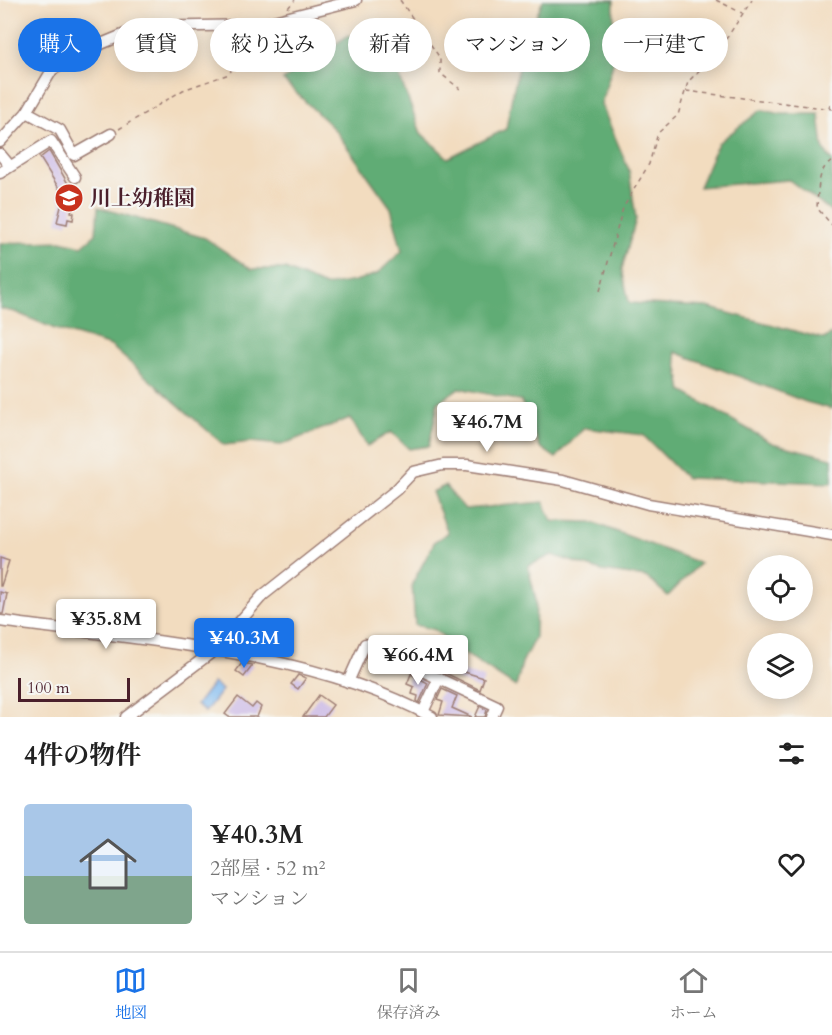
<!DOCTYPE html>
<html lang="ja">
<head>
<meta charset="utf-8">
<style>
	body { margin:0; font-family:Cardo,"Noto Serif JP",serif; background:#f6f6f6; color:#222; height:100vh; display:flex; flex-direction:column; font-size:22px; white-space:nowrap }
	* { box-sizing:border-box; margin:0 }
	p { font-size:20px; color:#767676 }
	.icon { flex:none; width:33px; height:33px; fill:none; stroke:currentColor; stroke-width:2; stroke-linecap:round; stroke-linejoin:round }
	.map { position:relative; height:717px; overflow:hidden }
	.panel { display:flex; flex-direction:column; background:#fff; flex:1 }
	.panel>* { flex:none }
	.top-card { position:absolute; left:18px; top:18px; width:796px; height:54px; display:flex; gap:12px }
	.fabs { position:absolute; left:747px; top:555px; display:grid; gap:12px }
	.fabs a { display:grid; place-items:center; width:66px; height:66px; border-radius:50%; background:#fff; box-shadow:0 3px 15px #0003; font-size:30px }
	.scale { position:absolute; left:18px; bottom:15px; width:112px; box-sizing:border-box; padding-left:6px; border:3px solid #4a1f2b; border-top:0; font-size:16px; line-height:21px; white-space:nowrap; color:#4a1f2b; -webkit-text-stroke:4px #f6f6f2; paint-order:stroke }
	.price { position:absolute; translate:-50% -51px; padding:0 14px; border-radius:6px; background:#fff; color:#222; font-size:20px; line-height:39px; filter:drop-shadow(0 2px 3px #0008) }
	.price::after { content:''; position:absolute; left:50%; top:36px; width:18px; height:14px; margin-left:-9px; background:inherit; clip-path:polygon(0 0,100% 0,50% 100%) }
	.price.current { background:#1a73e8; color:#fff }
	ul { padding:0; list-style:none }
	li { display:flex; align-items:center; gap:18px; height:150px; padding:0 24px }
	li+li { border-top:2px solid #e0e0e0 }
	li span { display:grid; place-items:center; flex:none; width:168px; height:120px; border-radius:6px; color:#555 }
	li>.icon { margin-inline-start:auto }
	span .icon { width:72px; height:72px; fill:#fffc; stroke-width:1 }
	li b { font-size:26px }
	h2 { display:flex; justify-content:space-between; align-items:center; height:72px; padding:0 24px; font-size:26px }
	.pill { padding:0 21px; border-radius:27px; background:#fff; box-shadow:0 3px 15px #0003; font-size:21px; line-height:54px }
	.pill.current { background:#1a73e8; color:#fff }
	.dock { display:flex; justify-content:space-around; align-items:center; height:84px; border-top:2px solid #e0e0e0; background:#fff; font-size:16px; color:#767676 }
	.dock a { display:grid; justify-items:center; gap:3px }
	.dock .current { color:#1a73e8 }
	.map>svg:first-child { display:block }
</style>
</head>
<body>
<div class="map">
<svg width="832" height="717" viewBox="0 0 832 717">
	<rect width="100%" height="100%" fill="#f6f6f2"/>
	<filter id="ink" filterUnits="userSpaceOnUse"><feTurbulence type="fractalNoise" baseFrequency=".0167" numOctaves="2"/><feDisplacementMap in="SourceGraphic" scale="12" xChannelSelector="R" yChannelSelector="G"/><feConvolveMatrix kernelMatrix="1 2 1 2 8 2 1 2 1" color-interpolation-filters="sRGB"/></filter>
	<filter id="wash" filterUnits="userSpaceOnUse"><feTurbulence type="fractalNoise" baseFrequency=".008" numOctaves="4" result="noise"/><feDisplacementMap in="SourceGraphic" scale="24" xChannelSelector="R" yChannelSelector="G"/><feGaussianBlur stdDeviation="1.35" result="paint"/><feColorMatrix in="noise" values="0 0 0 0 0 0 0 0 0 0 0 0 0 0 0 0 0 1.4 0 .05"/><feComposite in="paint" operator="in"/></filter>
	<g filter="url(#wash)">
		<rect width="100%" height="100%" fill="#f2dcbf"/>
		<g fill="#60ac75" stroke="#556650" stroke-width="1.5">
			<path d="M543,0H614L613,64L601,104L629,170L636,219L622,269L629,303L707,307L824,339L832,334V409L806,402L675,352L682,391L772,443L832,458V483L686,478L643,435L584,428L556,458L540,447L521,401L459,388L438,403L429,446L409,449L391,432L367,446L350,418L281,445L251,442L224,445L111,346L55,329L15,312L0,309V243L61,241L82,246L96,234L98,207L205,238L251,269H285L325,286L355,281L377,274L402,251L391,208L335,130L283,80L349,35L394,62L421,133L448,158L506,129C514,80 523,46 543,0Z"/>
			<polygon points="761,110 782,114 819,114 823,148 832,161 832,212 789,180 699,187 718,143"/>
			<polygon points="445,486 465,509 544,502 552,521 591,522 700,563 668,596 646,577 602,571 552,555 528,566 536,600 535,637 522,663 516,687 459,650 435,630 415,625 412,584 435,541 448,533 432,492"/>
		</g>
		<polygon fill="#7eb9f0" stroke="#646c8e" stroke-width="1.5" points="213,683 222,690 205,712 196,705"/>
		<g id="blocks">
			<g fill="#ccbae6">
				<polygon points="49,151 67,182 77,192 71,212 74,213 73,220 68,219 67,224 57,222 62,203 58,195 60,190 40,158"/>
				<polygon points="0,558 9,561 1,586 0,586"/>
				<polygon points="0,592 7,594 3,614 0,614"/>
				<polygon points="431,655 461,671 484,678 480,690 427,664"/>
				<polygon points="242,663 253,665 244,677 236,671"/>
				<polygon points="411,674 428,683 419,703 417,701 418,696 412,694 414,687 407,684"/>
				<polygon points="298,675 306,678 298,689 291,684"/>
				<polygon points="442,689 457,696 452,708 472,717 439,715 443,702 437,700"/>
				<polygon points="319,695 333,705 324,717 303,717"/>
				<polygon points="238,697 252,708 256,703 261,707 257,717 229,717 225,714"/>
				<polygon points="480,706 487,710 485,717 475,717"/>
			</g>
		</g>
	</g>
	<g filter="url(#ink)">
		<use href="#blocks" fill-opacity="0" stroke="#9e7e75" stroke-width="1.5"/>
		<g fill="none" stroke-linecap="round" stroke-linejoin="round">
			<g stroke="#9e7e75" stroke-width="13">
				<g id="minor">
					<polyline points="27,112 60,130 74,155 111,134"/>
					<polyline points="0,142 27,112 52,70 89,49 142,27 258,25 356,0"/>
					<polyline points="0,154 10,166"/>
					<polyline points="0,173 51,141 75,177"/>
					<path d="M0,621C137,640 310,650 432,717"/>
					<polyline points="348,682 365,644 497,706 492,717"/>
					<polyline points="423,712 439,678"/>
					<polyline points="126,717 216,649 262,596 396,490 413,472 443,465 467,465 563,480 648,504 832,535"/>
				</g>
			</g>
			<g stroke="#9e7e75" stroke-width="1.5" stroke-dasharray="4.5 4.5" stroke-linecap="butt">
				<polyline points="400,0 440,58 440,73 460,89"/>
				<polyline points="716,0 742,13"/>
				<polyline points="288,8 295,0"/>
				<polyline points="686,91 832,109"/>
				<polyline points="829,108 832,100"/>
				<polyline points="119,129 183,90 229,74 254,33"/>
				<path d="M832,162C817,167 818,194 817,208L832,225"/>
				<polyline points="600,291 623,208 649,164 658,133 678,115 688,82 718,51 752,0"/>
			</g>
			<use href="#minor" stroke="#fff" stroke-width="10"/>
		</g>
	</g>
	<defs>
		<g id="school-disc" transform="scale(1.5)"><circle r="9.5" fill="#c8321e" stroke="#f6f6f2"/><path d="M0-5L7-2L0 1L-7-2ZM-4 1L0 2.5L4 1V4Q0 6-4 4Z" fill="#fff"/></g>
	</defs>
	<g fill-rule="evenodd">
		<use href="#school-disc" x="69" y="198"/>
	</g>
	<g text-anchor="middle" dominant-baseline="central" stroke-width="4.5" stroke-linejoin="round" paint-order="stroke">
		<g font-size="21" font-weight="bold" fill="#4a1f2b" stroke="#f6f6f2" text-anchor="start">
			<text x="90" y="198">川上幼稚園</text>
		</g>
	</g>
</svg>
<div class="fabs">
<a><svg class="icon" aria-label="locate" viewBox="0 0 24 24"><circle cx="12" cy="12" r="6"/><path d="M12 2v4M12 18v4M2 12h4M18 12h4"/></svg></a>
<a><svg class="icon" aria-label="layers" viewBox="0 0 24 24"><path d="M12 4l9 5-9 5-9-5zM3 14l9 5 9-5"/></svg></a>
</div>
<div class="scale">100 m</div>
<b class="price" style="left:487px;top:453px">¥46.7M</b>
<b class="price" style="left:106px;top:650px">¥35.8M</b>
<b class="price current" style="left:244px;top:669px">¥40.3M</b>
<b class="price" style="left:418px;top:686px">¥66.4M</b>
<div class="top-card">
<a class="pill current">購入</a>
<a class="pill">賃貸</a>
<a class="pill">絞り込み</a>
<a class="pill">新着</a>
<a class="pill">マンション</a>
<a class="pill">一戸建て</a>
</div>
</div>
<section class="panel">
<h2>4件の物件<svg class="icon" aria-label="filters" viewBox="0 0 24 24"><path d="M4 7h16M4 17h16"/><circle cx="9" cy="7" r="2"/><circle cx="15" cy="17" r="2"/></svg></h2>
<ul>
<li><span style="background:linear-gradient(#a9c7e8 60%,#7fa58c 0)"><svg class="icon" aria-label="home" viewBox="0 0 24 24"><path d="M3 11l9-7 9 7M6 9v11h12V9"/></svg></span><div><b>¥40.3M</b><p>2部屋 · 52 m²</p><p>マンション</p></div><svg class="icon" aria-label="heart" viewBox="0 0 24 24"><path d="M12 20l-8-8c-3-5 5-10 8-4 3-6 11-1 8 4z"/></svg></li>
</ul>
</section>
<nav class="dock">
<a class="current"><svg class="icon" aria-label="map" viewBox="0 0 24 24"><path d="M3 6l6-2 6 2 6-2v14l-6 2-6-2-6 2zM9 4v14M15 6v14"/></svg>地図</a>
<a><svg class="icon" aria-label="saved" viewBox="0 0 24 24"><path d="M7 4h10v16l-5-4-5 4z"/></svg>保存済み</a>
<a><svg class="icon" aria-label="home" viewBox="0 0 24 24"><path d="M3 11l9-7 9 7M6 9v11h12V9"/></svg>ホーム</a>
</nav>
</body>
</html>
